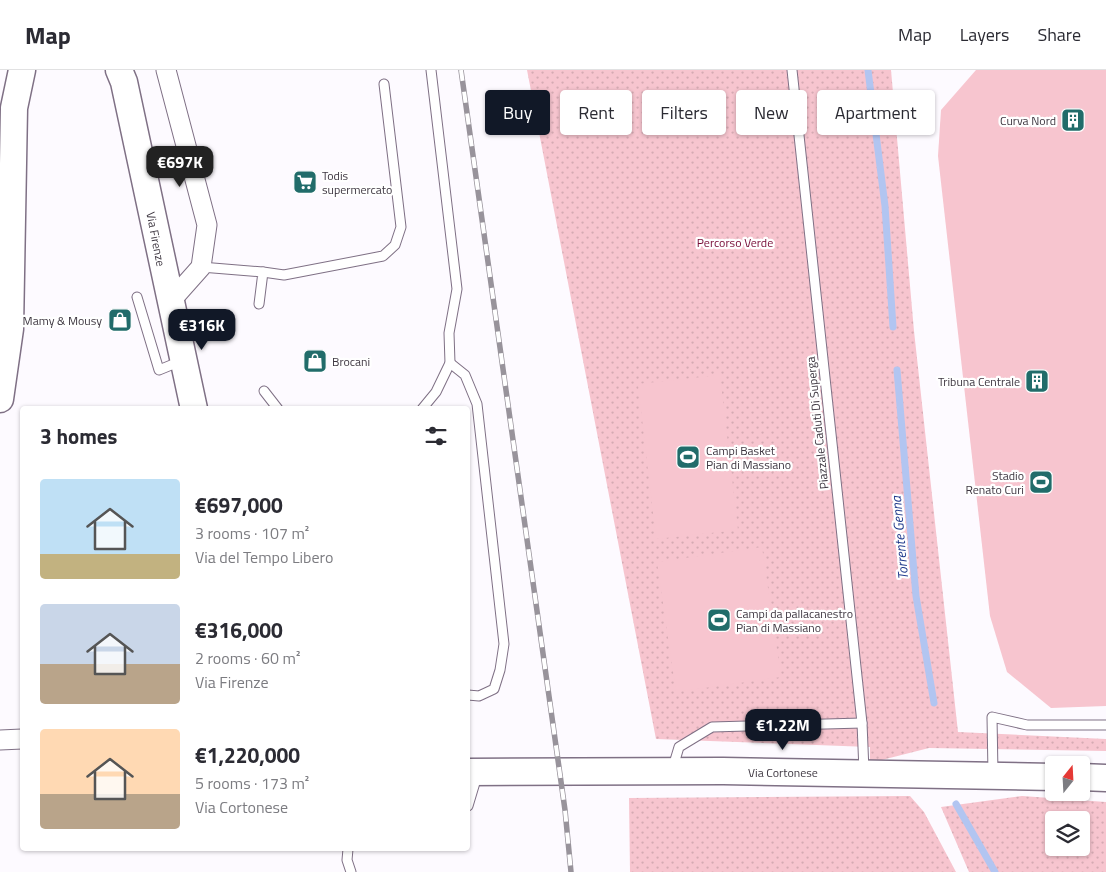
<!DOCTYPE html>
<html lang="en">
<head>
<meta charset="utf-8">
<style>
	body { margin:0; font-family:"Titillium Web",sans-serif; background:#f7f7f7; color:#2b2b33; height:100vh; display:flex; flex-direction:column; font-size:19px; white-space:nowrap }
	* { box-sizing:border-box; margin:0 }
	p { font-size:16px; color:#7c7c81 }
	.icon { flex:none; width:28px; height:28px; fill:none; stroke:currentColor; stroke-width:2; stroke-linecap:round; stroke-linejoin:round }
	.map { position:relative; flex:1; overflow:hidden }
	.sheet { position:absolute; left:20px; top:336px; width:450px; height:445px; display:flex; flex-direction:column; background:#fff; border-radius:5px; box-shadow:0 1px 4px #0004 }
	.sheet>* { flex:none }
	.top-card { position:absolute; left:485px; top:20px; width:475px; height:45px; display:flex; gap:10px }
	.needle { width:32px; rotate:18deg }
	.tools { position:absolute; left:1045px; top:686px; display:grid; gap:10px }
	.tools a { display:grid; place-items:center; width:45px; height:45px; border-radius:5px; background:#fff; box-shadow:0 1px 4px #0004; font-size:25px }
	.price { position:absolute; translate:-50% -42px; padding:0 11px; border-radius:10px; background:#111827; color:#fff; font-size:16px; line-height:32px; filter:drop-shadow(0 1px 2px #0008) }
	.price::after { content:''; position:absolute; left:50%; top:30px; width:15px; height:11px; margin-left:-8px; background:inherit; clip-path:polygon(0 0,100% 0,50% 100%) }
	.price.active { background:#222; color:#fff }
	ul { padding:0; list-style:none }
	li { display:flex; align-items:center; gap:15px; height:125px; padding:0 20px }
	li span { display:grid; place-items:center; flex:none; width:140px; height:100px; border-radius:5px; color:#555 }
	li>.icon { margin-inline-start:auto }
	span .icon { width:60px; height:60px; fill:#fffc; stroke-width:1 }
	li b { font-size:21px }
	h2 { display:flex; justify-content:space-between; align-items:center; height:60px; padding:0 20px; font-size:21px }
	.tag { padding:0 18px; border-radius:5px; background:#fff; box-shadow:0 1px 4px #0004; font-size:18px; line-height:45px }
	.tag.active { background:#111827; color:#fff }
	header { display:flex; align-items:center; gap:30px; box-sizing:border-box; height:70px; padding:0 25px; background:#fff; border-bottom:1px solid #e1e1e2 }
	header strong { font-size:24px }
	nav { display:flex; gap:28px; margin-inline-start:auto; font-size:18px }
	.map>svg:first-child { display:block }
</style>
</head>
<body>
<header>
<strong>Map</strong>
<nav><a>Map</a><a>Layers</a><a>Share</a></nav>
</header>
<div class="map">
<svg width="1106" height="802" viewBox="0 0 1106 802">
	<defs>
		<pattern id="green-dots" width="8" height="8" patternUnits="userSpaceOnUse" patternTransform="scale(1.25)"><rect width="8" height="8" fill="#f7c5cf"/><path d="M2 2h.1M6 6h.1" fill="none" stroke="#d5aab3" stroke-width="1.8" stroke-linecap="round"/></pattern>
	</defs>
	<rect width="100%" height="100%" fill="#fdfaff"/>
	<g fill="url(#green-dots)" fill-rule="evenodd">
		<polygon points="527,0 891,0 914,261 958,662 1106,669 1106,681 929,678 870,693 870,677 656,669"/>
		<polygon points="910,726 924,742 956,802 630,802 629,728"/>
		<path d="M1022,726L1106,732V802H969L941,737ZM1054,750H1081V778H1054Z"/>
	</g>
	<g fill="#f7c5cf">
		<polygon points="976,0 1106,0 1106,636 1051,638 1007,602 990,546 938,86 941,40"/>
		<polygon points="720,305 738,460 656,469 638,314"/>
		<polygon points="762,477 781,607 676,622 657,492"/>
	</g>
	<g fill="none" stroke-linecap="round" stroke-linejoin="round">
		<g stroke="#b2c5f1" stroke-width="7">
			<polyline points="868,0 885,136 893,257"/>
			<polyline points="897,300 916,526 934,633"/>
			<polyline points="956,734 995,802"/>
		</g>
		<g stroke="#7f7085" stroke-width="11">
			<g id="lane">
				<polyline points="792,0 862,653 864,701"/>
				<polyline points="201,197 263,202 259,234"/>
				<polyline points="263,202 284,205 383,186 395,175 401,157 384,14"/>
				<polyline points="137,227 159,300 181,291"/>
				<polyline points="450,293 465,305 477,334 504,574 500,600 494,619 479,626 468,625"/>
				<polyline points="264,321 278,339"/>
				<polyline points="422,339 436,322 450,293 449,263 457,219 431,0"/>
				<polyline points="673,697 679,677 712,657 862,653"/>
				<polyline points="993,703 992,647 1027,655 1106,655"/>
				<polyline points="468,736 477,706"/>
				<polyline points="348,779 347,790 351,802"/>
			</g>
		</g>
		<g stroke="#7f7085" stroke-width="21">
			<g id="street">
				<polyline points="166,0 207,155 201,197 169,233"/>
				<polyline points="0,670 22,669"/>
			</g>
		</g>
		<g stroke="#7f7085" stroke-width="29">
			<g id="secondary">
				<polyline points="119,0 124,12 194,339"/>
				<polyline points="0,329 10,259 14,38 22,0"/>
				<polyline points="468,702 723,701 1054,707"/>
				<polyline points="1081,707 1106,708"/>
			</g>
		</g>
		<use href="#lane" stroke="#fff" stroke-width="9"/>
		<use href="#street" stroke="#fff" stroke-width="19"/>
		<use href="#secondary" stroke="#fff" stroke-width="26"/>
		<g stroke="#98939b" stroke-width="5.5">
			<polyline id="rail" points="461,0 565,740 571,802"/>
		</g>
		<use href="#rail" stroke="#fff" stroke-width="4" stroke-dasharray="11" stroke-linecap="butt"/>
	</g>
	<defs>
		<g id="building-square" transform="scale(1.25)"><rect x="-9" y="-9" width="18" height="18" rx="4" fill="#216c6a" stroke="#fff"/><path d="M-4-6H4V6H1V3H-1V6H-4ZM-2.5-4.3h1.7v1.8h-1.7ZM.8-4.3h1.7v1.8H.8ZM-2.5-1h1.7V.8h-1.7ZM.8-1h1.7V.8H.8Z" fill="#fff"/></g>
		<g id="supermarket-square" transform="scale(1.25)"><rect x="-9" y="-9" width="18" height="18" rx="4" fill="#216c6a" stroke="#fff"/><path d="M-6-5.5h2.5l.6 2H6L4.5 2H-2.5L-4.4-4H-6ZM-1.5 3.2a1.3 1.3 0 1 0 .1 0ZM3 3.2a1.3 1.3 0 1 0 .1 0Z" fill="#fff"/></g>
		<g id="shop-square" transform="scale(1.25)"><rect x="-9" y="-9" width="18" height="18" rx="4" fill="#216c6a" stroke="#fff"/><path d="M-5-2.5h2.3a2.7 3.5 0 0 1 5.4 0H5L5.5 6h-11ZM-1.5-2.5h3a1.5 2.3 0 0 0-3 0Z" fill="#fff"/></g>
		<g id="stadium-square" transform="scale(1.25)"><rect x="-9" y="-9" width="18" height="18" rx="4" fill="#216c6a" stroke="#fff"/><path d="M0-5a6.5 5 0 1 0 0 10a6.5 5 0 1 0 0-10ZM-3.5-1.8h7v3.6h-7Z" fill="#fff"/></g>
	</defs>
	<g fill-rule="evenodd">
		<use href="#building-square" x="1073" y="50"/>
		<use href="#supermarket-square" x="305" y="112"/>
		<use href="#shop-square" x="120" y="250"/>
		<use href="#shop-square" x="315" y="291"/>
		<use href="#building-square" x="1037" y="311"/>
		<use href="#stadium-square" x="688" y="387"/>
		<use href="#stadium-square" x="1041" y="412"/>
		<use href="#stadium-square" x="719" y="550"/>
	</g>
	<g text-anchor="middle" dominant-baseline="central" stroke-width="4.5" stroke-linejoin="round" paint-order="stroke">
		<g font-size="12" fill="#3e3741" stroke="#fff" text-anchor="end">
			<text x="1056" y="50">Curva Nord</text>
			<text x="322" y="105" text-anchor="start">Todis<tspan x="322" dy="14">supermercato</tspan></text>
			<text x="102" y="250">Mamy &amp; Mousy</text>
			<text x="332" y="291" text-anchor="start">Brocani</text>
			<text x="1020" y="311">Tribuna Centrale</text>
			<text x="706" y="380" text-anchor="start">Campi Basket<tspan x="706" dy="14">Pian di Massiano</tspan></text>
			<text x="1024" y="405">Stadio<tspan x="1024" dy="14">Renato Curi</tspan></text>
			<text x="736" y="543" text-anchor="start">Campi da pallacanestro<tspan x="736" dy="14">Pian di Massiano</tspan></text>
		</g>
		<g font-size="12" fill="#3e3741" stroke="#fff">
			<text transform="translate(156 169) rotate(79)">Via Firenze</text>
			<text transform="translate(817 353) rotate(-96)">Piazzale Caduti Di Superga</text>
			<text x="783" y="702">Via Cortonese</text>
		</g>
		<g font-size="12" fill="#750934" stroke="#fff">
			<text x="735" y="172">Percorso Verde</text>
		</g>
		<g font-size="14" font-style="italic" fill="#203a8c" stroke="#fff">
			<text transform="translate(899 468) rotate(-95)">Torrente Genna</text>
		</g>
	</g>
</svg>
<div class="tools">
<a><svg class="needle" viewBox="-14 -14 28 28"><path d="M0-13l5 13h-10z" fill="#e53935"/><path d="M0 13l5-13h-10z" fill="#7c7c81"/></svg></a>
<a><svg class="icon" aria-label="layers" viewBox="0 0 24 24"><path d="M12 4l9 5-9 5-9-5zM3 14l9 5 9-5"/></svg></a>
</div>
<b class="price active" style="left:180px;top:118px">€697K</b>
<b class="price" style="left:202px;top:281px">€316K</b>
<b class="price" style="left:783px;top:681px">€1.22M</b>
<div class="top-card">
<a class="tag active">Buy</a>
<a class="tag">Rent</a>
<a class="tag">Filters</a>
<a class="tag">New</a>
<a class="tag">Apartment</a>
</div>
<section class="sheet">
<h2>3 homes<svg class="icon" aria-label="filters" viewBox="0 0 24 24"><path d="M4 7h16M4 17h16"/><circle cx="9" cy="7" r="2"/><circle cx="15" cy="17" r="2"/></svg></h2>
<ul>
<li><span style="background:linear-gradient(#bfe0f5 75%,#c2b280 0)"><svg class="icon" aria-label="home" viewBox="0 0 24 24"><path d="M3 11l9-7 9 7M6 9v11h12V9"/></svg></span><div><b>€697,000</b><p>3 rooms · 107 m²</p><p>Via del Tempo Libero</p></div></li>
<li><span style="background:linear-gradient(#c9d6e8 60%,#b9a48a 0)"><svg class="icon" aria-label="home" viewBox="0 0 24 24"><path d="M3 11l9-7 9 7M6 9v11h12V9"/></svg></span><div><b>€316,000</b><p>2 rooms · 60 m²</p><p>Via Firenze</p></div></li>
<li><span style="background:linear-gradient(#ffd9b3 65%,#b9a48a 0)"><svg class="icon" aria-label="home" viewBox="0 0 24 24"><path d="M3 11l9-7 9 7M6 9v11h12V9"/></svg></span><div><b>€1,220,000</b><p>5 rooms · 173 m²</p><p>Via Cortonese</p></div></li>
</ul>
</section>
</div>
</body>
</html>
